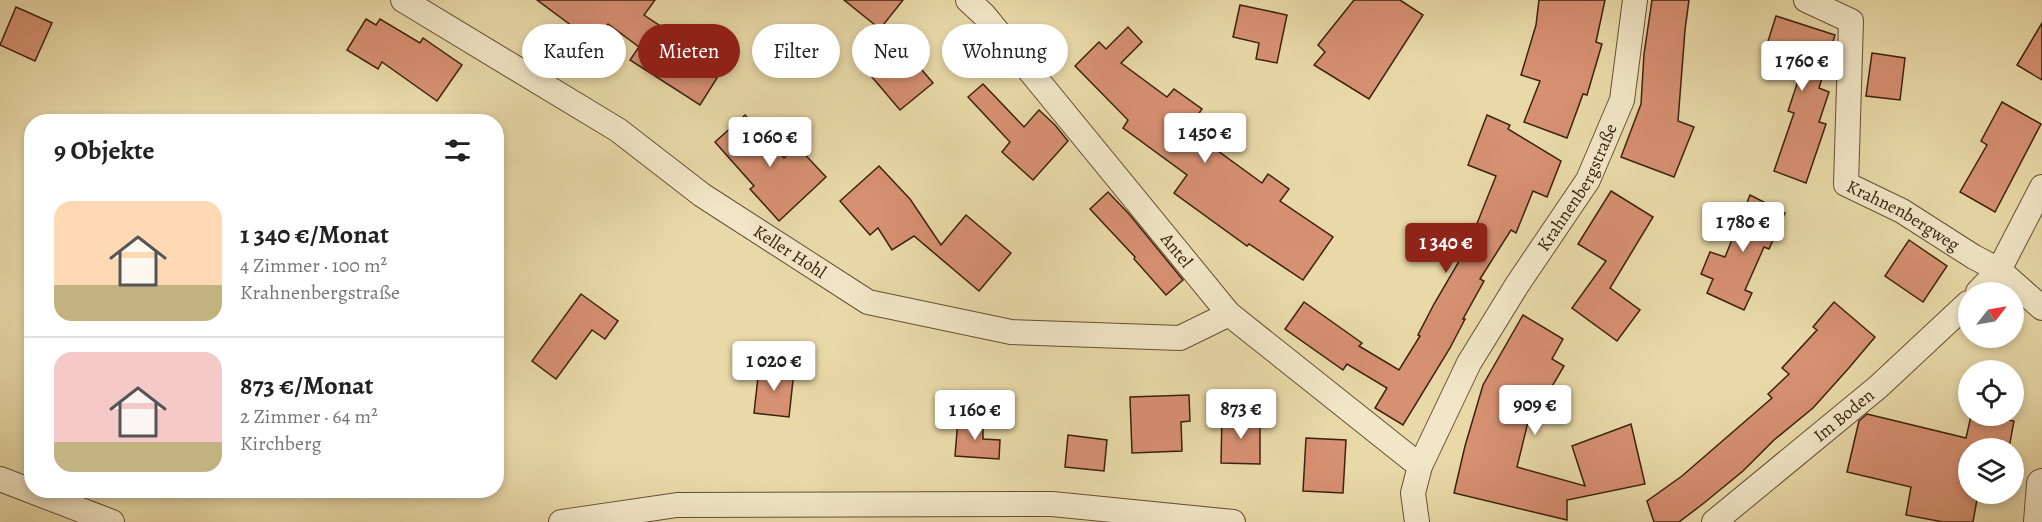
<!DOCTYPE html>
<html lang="de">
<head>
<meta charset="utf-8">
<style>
	body { margin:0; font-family:Alegreya,serif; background:#f2f2f2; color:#222; height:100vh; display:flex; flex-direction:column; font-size:22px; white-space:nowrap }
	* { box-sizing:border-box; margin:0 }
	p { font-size:20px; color:#767676 }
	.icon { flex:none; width:33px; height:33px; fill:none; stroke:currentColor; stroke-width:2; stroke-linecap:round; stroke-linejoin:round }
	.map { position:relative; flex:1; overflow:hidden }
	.side { position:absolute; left:24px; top:114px; width:480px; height:384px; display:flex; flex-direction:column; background:#fff; border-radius:24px; box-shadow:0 3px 9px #0003 }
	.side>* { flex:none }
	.top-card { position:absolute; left:522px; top:24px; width:570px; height:54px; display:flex; gap:12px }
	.needle { width:39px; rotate:59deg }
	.buttons { position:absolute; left:1958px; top:282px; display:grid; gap:12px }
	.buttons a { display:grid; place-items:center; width:66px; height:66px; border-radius:50%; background:#fff; box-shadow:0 3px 9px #0003; font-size:30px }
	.price { position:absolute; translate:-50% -51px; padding:0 14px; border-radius:6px; background:#fff; color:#222; font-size:20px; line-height:39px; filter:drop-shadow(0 2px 3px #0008) }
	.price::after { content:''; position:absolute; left:50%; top:36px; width:18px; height:14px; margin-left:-9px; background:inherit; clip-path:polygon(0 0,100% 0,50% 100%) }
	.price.on { background:#8f2418; color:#fff }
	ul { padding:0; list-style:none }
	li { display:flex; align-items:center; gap:18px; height:150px; padding:0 30px }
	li+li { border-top:2px solid #e0e0e0 }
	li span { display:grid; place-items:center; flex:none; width:168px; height:120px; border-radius:18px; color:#555 }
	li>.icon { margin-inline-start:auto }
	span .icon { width:72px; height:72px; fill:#fffc; stroke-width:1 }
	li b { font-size:26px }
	h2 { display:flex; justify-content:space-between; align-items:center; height:72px; padding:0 30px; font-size:26px }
	.chip { padding:0 21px; border-radius:27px; background:#fff; box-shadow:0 3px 9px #0003; font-size:21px; line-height:54px }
	.chip.on { background:#8f2418; color:#fff }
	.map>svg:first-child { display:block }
</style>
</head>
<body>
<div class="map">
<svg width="2042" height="522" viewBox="0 0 2042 522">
	<rect width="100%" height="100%" fill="#e9d9a8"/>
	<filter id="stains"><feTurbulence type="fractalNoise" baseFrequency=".00333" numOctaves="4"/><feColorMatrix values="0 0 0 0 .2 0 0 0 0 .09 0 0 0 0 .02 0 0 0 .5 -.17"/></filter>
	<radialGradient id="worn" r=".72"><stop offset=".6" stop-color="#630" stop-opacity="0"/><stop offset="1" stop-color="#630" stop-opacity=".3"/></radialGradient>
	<g fill="#d69072" stroke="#3c220f" stroke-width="1.5">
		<polygon points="537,0 655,0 644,15 683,41 675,53 717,78 700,105 630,60 639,47 608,24 595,43"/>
		<polygon points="844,0 903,0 880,29"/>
		<polygon points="1354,0 1400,0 1423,15 1369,99 1314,65 1325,52 1318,45"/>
		<polygon points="1539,0 1605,0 1596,42 1602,44 1587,95 1583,94 1567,138 1524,122 1540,81 1521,75 1536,25"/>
		<polygon points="1652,0 1689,0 1685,30 1678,121 1694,127 1674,177 1621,157 1641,104 1644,54"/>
		<polygon points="1240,5 1287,15 1277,63 1256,59 1259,43 1233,37"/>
		<polygon points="16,7 52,23 35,61 0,45"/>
		<polygon points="1776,16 1835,35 1819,88 1829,92 1819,122 1826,124 1806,183 1774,171 1794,113 1788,111 1802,69 1763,57"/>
		<polygon points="366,19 376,25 380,19 420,43 423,38 462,65 437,101 382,62 378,69 347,50"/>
		<polygon points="2042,23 2042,80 2017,65"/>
		<polygon points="1128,27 1142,42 1121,63 1167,97 1174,89 1202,109 1188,129 1262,183 1268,174 1289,189 1280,201 1333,237 1303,280 1249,244 1247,246 1174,193 1187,175 1123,128 1128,120 1075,66 1099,42 1106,49"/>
		<polygon points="904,49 933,83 900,110 872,77"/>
		<polygon points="1872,53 1905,58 1900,100 1866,96"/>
		<polygon points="983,84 1024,127 1039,110 1055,125 1068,141 1033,180 1002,152 1010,142 968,97"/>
		<polygon points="2002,102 2041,124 1995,212 1960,192 1987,145 1981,141"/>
		<polygon points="745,115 784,158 797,146 826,177 779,221 750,189 754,186 715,142"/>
		<polygon points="1487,115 1510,125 1508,129 1561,161 1547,197 1533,191 1516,233 1511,230 1480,279 1484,281 1463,319 1465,319 1450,348 1403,425 1375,408 1387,388 1347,364 1343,370 1285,329 1304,302 1362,343 1359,346 1399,370 1420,336 1418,335 1434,304 1461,258 1457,255 1476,226 1496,176 1468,165"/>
		<polygon points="879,166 910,199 941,245 966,215 1011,253 979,291 914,236 892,250 878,228 870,235 840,201"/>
		<polygon points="1611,191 1653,217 1610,288 1640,310 1617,341 1572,308 1606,261 1578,244"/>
		<polygon points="1108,192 1129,214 1183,280 1166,295 1134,259 1135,257 1090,209"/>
		<polygon points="1750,195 1785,213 1769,249 1764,247 1745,290 1752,293 1744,310 1707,293 1713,279 1701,274 1710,252 1725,257"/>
		<polygon points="1909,240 1947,266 1923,302 1885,276"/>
		<polygon points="581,294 618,321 605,339 592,330 556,379 532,361"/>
		<polygon points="1834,302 1875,337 1848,369 1813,408 1774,440 1743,471 1704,503 1679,522 1654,522 1647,501 1682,476 1772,398 1768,394 1789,374 1782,368 1817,330 1813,327"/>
		<polygon points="1523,315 1563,339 1552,359 1564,366 1547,395 1536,389 1517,467 1585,486 1572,446 1631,424 1645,484 1567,500 1567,520 1454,493 1465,446 1483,385"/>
		<polygon points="759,368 794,371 789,417 754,413"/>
		<polygon points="1189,395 1190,421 1181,422 1182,451 1132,453 1130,397"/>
		<polygon points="1867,414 1966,438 1971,416 1985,416 2014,421 2009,448 1968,448 1968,494 1978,494 1973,522 1943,522 1906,515 1911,487 1847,472 1859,421"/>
		<polygon points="1222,415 1260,416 1260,464 1221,463"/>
		<polygon points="958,419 983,421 983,439 1000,440 999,459 955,456"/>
		<polygon points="1068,435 1107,440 1104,471 1065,467"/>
		<polygon points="1306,438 1346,440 1343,493 1303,491"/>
	</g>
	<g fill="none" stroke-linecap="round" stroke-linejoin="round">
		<g stroke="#675035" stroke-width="26">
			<g id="minor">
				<path id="s1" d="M403,0L618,130L702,195L868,302L1011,332L1180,338L1229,314"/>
				<path id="s2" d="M968,0L984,15L1229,314L1420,466"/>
				<path id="s3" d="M1806,0L1851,21L1846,184L1902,211L1974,257L1999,270L2042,308"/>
				<polyline points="1978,292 1999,270 2042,187"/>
				<polyline points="0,479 112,522"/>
				<polyline points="561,522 677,505 1052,504 1233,522"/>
				<path id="s4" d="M1417,522L1413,493L1420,466L1469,363L1517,285L1588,180L1622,100L1635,0"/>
				<path id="s5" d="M1714,522L1878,387L1968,303"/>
			</g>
		</g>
		<g stroke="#675035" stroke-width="32">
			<polyline id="tertiary" points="2039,522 2042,484"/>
		</g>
		<use href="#minor" stroke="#f1e6c6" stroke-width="24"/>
		<use href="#tertiary" stroke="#f1e6c6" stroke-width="30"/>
	</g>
	<g text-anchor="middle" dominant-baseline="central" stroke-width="5" stroke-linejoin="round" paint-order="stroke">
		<g font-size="18" fill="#3c220f" stroke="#f1e6c6">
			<text stroke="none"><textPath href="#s4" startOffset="378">Krahnenbergstraße</textPath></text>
			<text stroke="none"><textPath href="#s3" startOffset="278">Krahnenbergweg</textPath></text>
			<text stroke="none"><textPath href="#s2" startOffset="326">Antel</textPath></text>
			<text stroke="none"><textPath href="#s1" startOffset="462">Keller Hohl</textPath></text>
			<text stroke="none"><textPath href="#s5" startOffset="168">Im Boden</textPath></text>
		</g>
	</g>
	<rect width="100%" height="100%" filter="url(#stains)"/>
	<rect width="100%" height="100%" fill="url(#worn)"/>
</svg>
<div class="buttons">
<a><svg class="needle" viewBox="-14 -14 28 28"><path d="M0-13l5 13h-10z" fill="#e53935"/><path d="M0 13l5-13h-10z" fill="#767676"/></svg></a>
<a><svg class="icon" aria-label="locate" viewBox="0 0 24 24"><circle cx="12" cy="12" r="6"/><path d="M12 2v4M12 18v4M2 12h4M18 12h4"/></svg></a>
<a><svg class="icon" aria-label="layers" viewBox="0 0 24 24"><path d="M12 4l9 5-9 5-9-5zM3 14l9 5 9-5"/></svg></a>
</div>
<b class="price" style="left:1802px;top:92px">1 760 €</b>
<b class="price" style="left:1205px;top:164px">1 450 €</b>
<b class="price" style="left:770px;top:168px">1 060 €</b>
<b class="price" style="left:1743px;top:253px">1 780 €</b>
<b class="price on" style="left:1446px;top:274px">1 340 €</b>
<b class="price" style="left:774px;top:392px">1 020 €</b>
<b class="price" style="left:1535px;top:436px">909 €</b>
<b class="price" style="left:1241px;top:440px">873 €</b>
<b class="price" style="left:975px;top:441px">1 160 €</b>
<div class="top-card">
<a class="chip">Kaufen</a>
<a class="chip on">Mieten</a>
<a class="chip">Filter</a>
<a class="chip">Neu</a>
<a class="chip">Wohnung</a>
</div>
<section class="side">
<h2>9 Objekte<svg class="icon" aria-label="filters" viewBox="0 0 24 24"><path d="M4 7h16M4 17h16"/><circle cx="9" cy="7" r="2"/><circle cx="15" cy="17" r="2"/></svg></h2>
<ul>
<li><span style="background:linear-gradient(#ffd9b3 70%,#c2b280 0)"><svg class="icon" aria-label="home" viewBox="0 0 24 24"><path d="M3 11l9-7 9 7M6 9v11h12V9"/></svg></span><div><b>1 340 €/Monat</b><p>4 Zimmer · 100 m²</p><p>Krahnenbergstraße</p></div></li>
<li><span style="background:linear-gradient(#f6c9c9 75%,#c2b280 0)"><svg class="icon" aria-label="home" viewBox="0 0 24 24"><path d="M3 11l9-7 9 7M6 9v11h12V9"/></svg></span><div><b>873 €/Monat</b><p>2 Zimmer · 64 m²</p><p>Kirchberg</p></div></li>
</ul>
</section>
</div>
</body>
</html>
